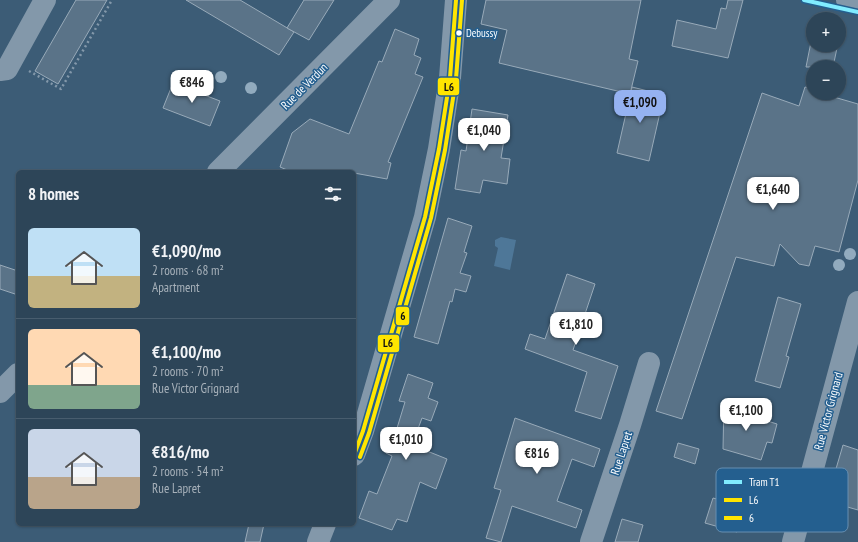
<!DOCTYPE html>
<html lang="en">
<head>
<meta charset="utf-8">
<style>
	body { margin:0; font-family:"PT Sans Narrow",sans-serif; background:#354c5e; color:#f1f3f6; height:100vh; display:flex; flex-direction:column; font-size:15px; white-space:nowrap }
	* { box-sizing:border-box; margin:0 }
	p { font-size:13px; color:#a7b1ba }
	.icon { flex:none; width:22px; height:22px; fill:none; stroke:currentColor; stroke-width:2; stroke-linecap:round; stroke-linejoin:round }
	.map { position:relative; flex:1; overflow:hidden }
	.panel { position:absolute; left:16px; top:170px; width:340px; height:356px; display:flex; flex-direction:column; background:#2d4558; border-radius:6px; box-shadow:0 1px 3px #0004,0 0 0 1px #485d6e }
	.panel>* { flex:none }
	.buttons { position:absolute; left:806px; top:12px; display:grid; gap:8px }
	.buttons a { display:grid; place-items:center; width:40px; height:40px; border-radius:50%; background:#2d4558; box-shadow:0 1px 3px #0004,0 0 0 1px #485d6e; font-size:20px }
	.price { position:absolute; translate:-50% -34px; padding:0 9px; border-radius:8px; background:#fff; color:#222; font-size:13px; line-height:26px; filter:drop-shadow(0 1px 2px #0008) }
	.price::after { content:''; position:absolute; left:50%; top:24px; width:12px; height:9px; margin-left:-6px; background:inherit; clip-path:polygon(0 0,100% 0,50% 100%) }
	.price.current { background:#95b2f1; color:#111 }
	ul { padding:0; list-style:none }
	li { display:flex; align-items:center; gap:12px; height:100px; padding:0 12px }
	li+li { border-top:1px solid #485d6e }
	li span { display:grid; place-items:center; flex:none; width:112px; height:80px; border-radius:6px; color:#555 }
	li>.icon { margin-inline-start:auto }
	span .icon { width:48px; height:48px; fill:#fffc; stroke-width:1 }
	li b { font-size:17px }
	h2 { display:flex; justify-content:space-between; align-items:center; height:48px; padding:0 12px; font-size:17px }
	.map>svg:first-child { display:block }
</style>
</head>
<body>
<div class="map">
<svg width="858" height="542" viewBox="0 0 858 542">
	<rect width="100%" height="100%" fill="#3c5c76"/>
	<polygon fill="#4e7798" points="501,237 516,240 510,270 494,266 498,248 495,246 495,240"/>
	<g fill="#5a7388" stroke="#98aab9">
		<polygon points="76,0 107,0 58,84 35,71"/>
		<polygon points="186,0 240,0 294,32 279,55"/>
		<polygon points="304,0 334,0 309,40 287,28"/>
		<polygon points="486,0 641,0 629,59 638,61 630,94 499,63 507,30 481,24"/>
		<polygon points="728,0 743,0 728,58 672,46 677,20 716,29 721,8 726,9"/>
		<polygon points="395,29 419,39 414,55 421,58 415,74 423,77 388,162 391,163 387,179 354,173 354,172 292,172 280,167 292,133 310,119 349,134 379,61 382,62"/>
		<polygon points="811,42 813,43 813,45 823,45 837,48 833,67 806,67"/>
		<polygon points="173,83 220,101 210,126 163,108"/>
		<polygon points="632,87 664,95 649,161 617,153"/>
		<polygon points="805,87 813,89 813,93 820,93 858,104 858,180 839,252 815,246 809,266 799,264 780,244 774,266 736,257 682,419 656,411 762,93 799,106"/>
		<polygon points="472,109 508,115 501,158 510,159 507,184 483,180 480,193 455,189 461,150 466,151"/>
		<polygon points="448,218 472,226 464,252 467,253 460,273 471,276 466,292 455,289 452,302 450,301 438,344 414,337"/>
		<polygon points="0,265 18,271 18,295 0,289"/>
		<polygon points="567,274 595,284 573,350 618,366 601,419 575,411 587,372 525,349 530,334 545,339"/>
		<polygon points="778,297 801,304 786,356 789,357 780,388 755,381"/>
		<polygon points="408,374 433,383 428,398 438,402 431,421 422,418 412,445 447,459 436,489 420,482 407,522 397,519 392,530 359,518 369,491 377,494 392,456 386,453 392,438 394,438 405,402 399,401"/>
		<polygon points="724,400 747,406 745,414 777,424 772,443 767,442 761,460 723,449"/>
		<polygon points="515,418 600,449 594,467 572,459 557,501 582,510 576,528 512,506 501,542 486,538 501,490 494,488"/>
		<polygon points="678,443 699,449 695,464 674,457"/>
		<polygon points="843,445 858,450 858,510 830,502 835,480 833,479"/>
		<polygon points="713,498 724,501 724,499 745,506 737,532 705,523"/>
		<polygon points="622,519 643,525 638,542 615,542"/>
		<polygon points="249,524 264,524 260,542 245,542"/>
	</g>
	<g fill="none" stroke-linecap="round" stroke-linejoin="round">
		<polyline stroke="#8398aa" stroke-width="2.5" stroke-dasharray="2 3" stroke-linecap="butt" points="29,71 61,89 112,0"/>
		<g stroke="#8398aa" stroke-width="22">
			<polyline points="847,0 858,2"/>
			<polyline points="0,70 7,69 45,0"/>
			<polyline points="218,172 389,0"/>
			<polyline points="0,392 18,374"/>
			<polyline points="354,455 363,431 425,217 439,149 450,78 456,0"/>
			<polyline points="318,542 325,524"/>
			<polyline points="591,542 630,425 649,363"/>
			<polyline points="793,542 858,302"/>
		</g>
		<g stroke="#245f8f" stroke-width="7">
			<polyline id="bus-1" points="354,455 363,431 425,217 439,149 450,78 456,0"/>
		</g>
		<g stroke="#245f8f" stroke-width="7">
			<polyline id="bus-2" points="360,457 369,433 431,218 445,150 456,79 462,0"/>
		</g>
		<use href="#bus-1" stroke="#ffe500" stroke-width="4"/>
		<use href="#bus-2" stroke="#ffe500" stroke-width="4"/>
		<g stroke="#245f8f" stroke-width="7">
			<polyline id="tram-1" points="804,0 858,12"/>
		</g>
		<use href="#tram-1" stroke="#80ecff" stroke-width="4"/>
	</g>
	<g fill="#92abbe">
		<circle cx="221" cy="77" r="6"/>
		<circle cx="251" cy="88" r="6"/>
		<circle cx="850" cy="254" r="6"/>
		<circle cx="839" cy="265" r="6"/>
	</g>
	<circle fill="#fff" stroke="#245f8f" stroke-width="1.5" cx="459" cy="33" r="3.5"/>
	<g text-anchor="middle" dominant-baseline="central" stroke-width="3" stroke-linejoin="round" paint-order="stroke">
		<g font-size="11" fill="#fff" stroke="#245f8f" text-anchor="start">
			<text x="466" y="33">Debussy</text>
		</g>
		<g font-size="12" fill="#fff" stroke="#245f8f">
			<text transform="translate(304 86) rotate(-45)">Rue de Verdun</text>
			<text transform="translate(828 411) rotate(-75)">Rue Victor Grignard</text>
			<text transform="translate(621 453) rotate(-72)">Rue Lapret</text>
		</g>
	</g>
	<rect x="716" y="468" width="132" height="64" rx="6" fill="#245f8f" stroke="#668fb1" stroke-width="1"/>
	<rect x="724" y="480" width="18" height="4" fill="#80ecff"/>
	<rect x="724" y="498" width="18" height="4" fill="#ffe500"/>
	<rect x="724" y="516" width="18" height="4" fill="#ffe500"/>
	<g font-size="11" fill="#fff">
		<text x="749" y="486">Tram T1</text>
		<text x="749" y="504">L6</text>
		<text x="749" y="522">6</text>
	</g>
	<g stroke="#245f8f" stroke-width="1.5">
		<rect x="437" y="77" width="23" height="19" rx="4" fill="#ffe500"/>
		<rect x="395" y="306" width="15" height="20" rx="4" fill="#ffe500"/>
		<rect x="377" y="334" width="23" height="19" rx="4" fill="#ffe500"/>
	</g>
	<g font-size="11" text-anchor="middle" font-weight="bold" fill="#111">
		<text x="449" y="91">L6</text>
		<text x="403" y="320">6</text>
		<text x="388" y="347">L6</text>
	</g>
</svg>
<div class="buttons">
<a>+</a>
<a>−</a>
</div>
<b class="price" style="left:192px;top:104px">€846</b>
<b class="price current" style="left:640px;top:124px">€1,090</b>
<b class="price" style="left:484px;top:152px">€1,040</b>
<b class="price" style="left:773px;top:211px">€1,640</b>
<b class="price" style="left:576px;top:346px">€1,810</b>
<b class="price" style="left:746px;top:432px">€1,100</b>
<b class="price" style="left:406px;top:461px">€1,010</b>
<b class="price" style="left:537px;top:475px">€816</b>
<section class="panel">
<h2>8 homes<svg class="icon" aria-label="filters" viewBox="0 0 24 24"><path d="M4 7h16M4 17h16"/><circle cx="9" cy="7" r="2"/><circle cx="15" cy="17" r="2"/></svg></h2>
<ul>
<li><span style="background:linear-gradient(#bfe0f5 60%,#c2b280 0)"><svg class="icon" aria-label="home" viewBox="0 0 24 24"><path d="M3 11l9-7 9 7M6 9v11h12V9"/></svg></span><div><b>€1,090/mo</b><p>2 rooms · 68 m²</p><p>Apartment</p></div></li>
<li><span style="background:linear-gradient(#ffd9b3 70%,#7fa58c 0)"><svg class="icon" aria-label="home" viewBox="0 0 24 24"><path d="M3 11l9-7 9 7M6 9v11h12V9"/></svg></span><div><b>€1,100/mo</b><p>2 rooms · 70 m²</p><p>Rue Victor Grignard</p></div></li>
<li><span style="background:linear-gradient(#c9d6e8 60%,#b9a48a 0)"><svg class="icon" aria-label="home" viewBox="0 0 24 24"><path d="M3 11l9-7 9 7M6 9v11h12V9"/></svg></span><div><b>€816/mo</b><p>2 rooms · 54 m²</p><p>Rue Lapret</p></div></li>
</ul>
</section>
</div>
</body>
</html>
